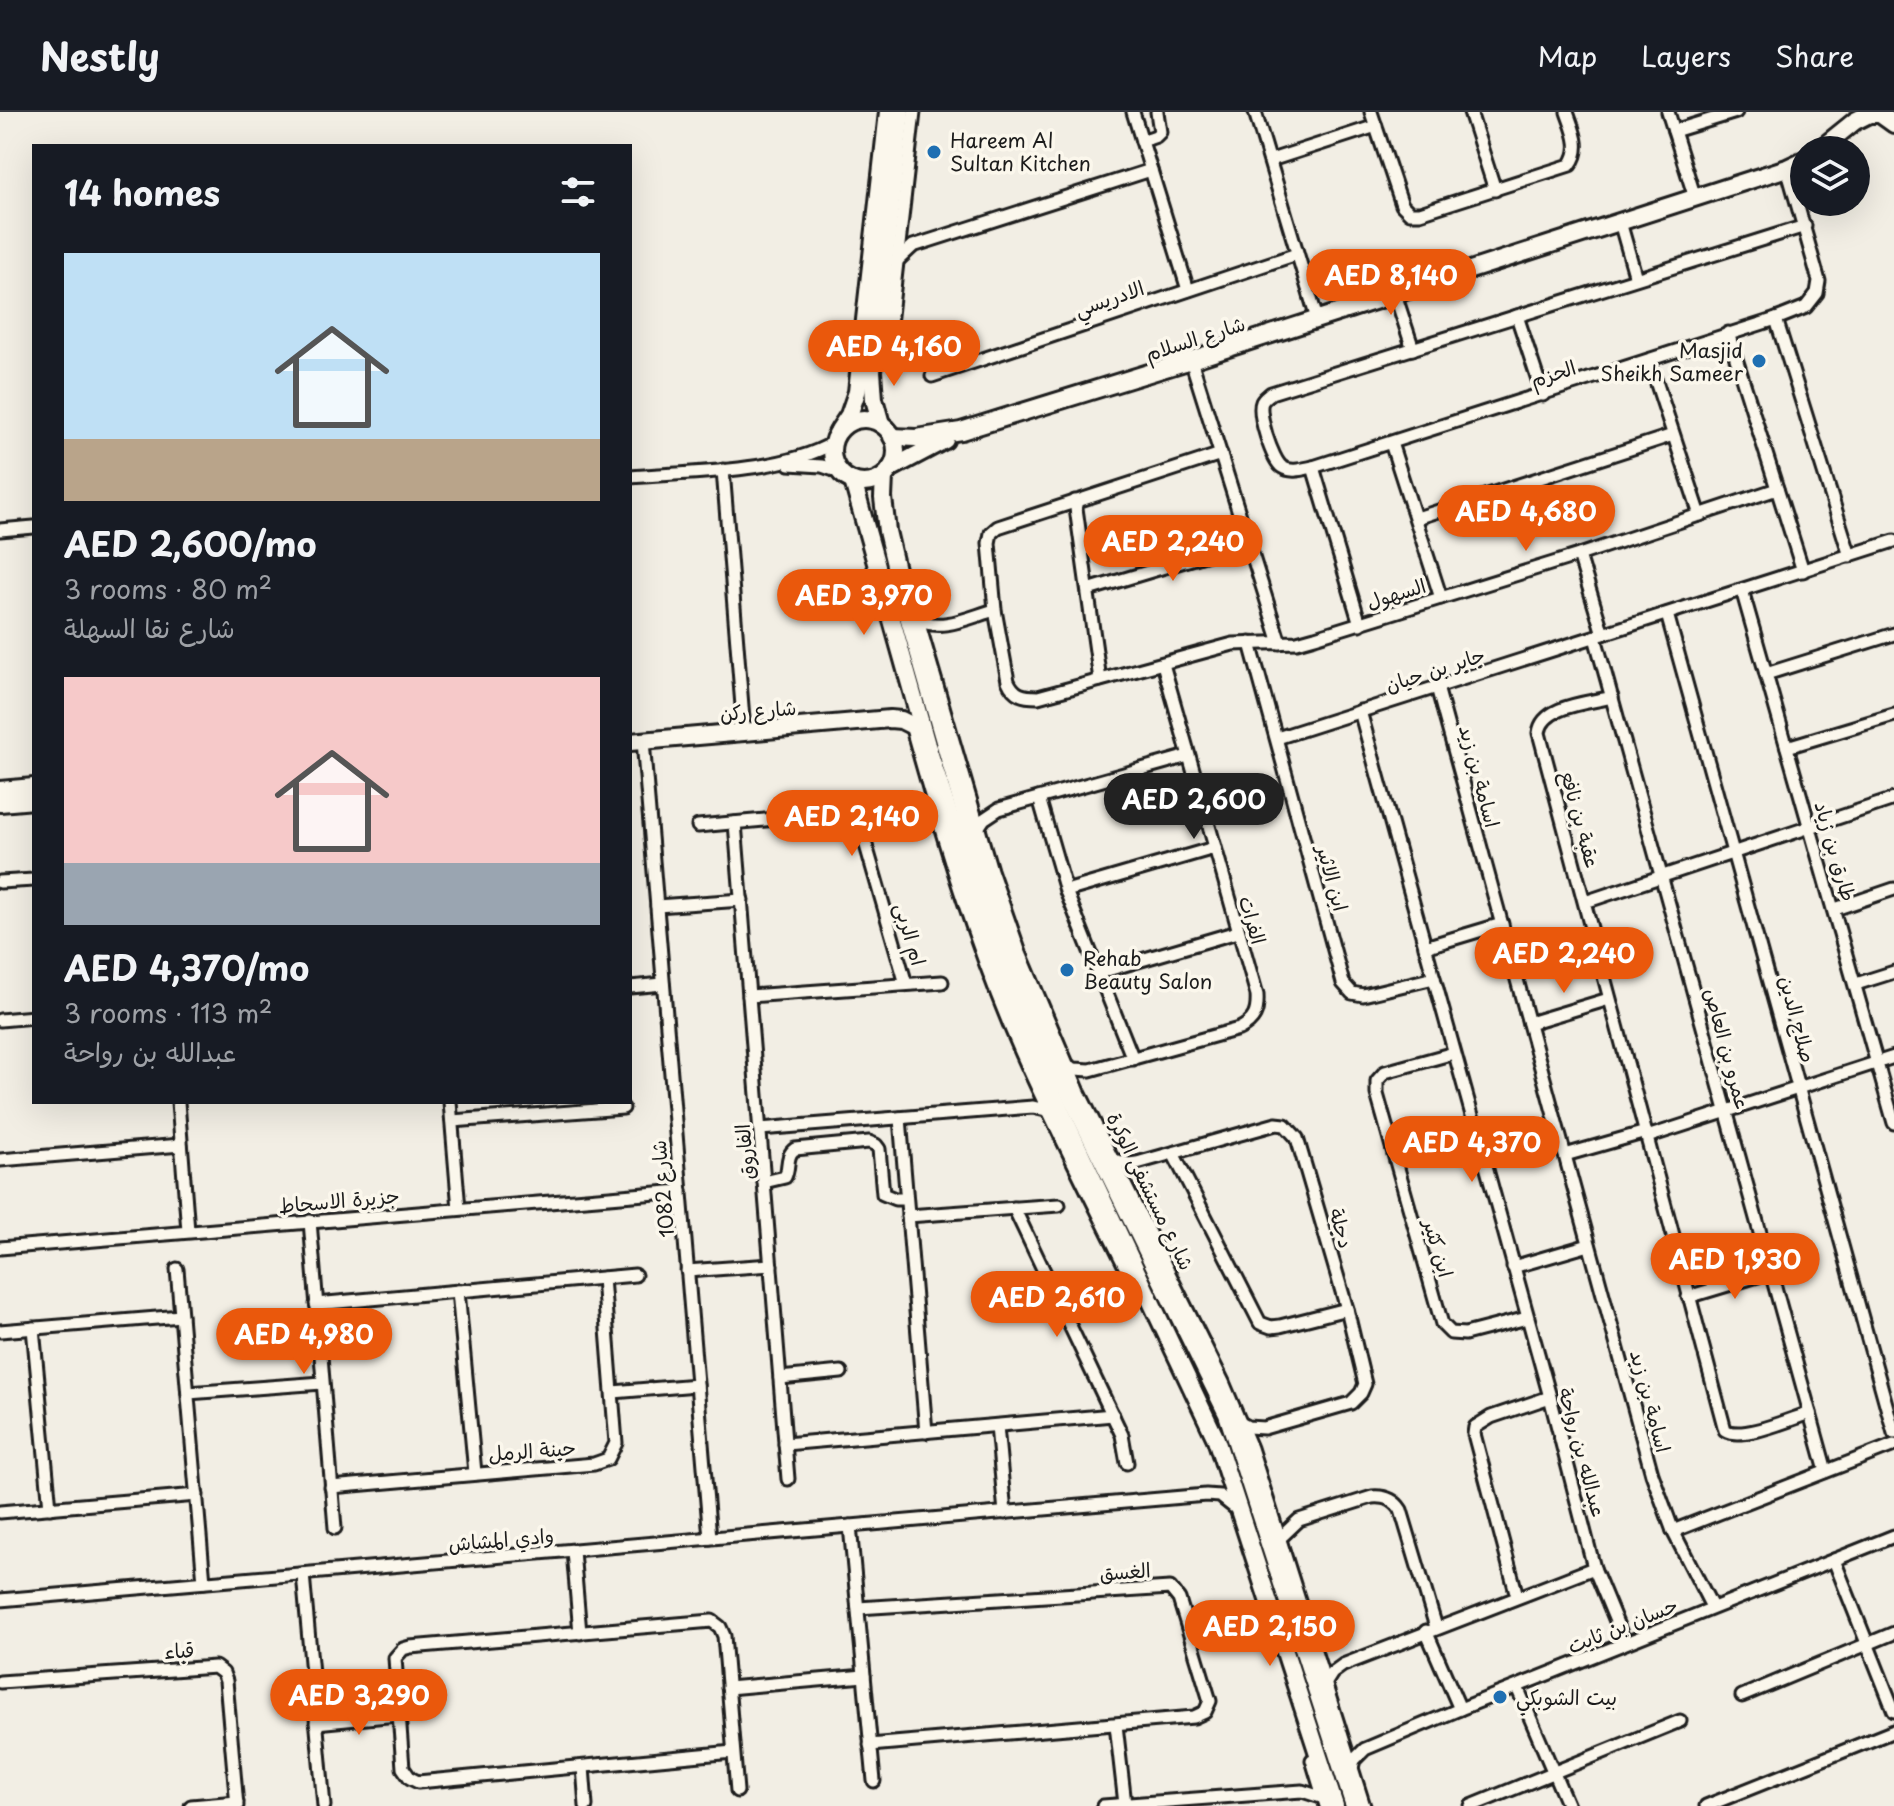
<!DOCTYPE html>
<html lang="en">
<head>
<meta charset="utf-8">
<style>
	body { margin:0; font-family:"Playpen Sans","Playpen Sans Arabic",sans-serif; background:#20242c; color:#f1f3f6; height:100vh; display:flex; flex-direction:column; font-size:30px; white-space:nowrap }
	* { box-sizing:border-box; margin:0 }
	p { font-size:26px; color:#9ea1a6 }
	.icon { flex:none; width:44px; height:44px; fill:none; stroke:currentColor; stroke-width:2; stroke-linecap:round; stroke-linejoin:round }
	.map { position:relative; flex:1; overflow:hidden }
	.drawer { position:absolute; left:32px; top:32px; width:600px; height:960px; display:flex; flex-direction:column; background:#171b24; border-radius:0px; box-shadow:0 8px 32px #0002 }
	.drawer>* { flex:none }
	.tools { position:absolute; left:1790px; top:24px; display:grid; gap:16px }
	.tools a { display:grid; place-items:center; width:80px; height:80px; border-radius:50%; background:#171b24; box-shadow:0 8px 32px #0002; font-size:40px }
	.price { position:absolute; translate:-50% -68px; padding:0 18px; border-radius:28px; background:#ea580c; color:#fff; font-size:26px; line-height:52px; filter:drop-shadow(0 2px 4px #0008) }
	.price::after { content:''; position:absolute; left:50%; top:48px; width:24px; height:18px; margin-left:-12px; background:inherit; clip-path:polygon(0 0,100% 0,50% 100%) }
	.price.current { background:#222; color:#fff }
	ul { padding:0; list-style:none }
	li { display:grid; align-content:center; gap:16px; height:424px; padding:0 32px }
	li span { display:grid; place-items:center; height:248px; border-radius:0px; color:#555 }
	li>.icon { margin-inline-start:auto }
	span .icon { width:144px; height:144px; fill:#fffc; stroke-width:1 }
	li b { font-size:34px }
	h2 { display:flex; justify-content:space-between; align-items:center; height:96px; padding:0 32px; font-size:34px }
	header { display:flex; align-items:center; gap:48px; box-sizing:border-box; height:112px; padding:0 40px; background:#171b24; border-bottom:2px solid #363941 }
	header strong { font-size:38px }
	nav { display:flex; gap:44px; margin-inline-start:auto; font-size:28px }
	.map>svg:first-child { display:block }
</style>
</head>
<body>
<header>
<strong>Nestly</strong>
<nav><a>Map</a><a>Layers</a><a>Share</a></nav>
</header>
<div class="map">
<svg width="1894" height="1694" viewBox="0 0 1894 1694">
	<rect width="100%" height="100%" fill="#f2eee4"/>
	<filter id="ink" filterUnits="userSpaceOnUse"><feTurbulence type="fractalNoise" baseFrequency=".0125" numOctaves="2"/><feDisplacementMap in="SourceGraphic" scale="16" xChannelSelector="R" yChannelSelector="G"/><feConvolveMatrix kernelMatrix="1 2 1 2 8 2 1 2 1" color-interpolation-filters="sRGB"/></filter>
	<g filter="url(#ink)">
		<g fill="none" stroke-linecap="round" stroke-linejoin="round">
			<g stroke="#1c1c1c" stroke-width="17">
				<g id="street">
					<polyline points="1133,0 1188,178"/>
					<polyline points="1255,0 1317,207"/>
					<path d="M1371,0L1402,93L1410,101H1420L1570,53C1583,36 1573,18 1567,0"/>
					<polyline points="1470,0 1495,78"/>
					<polyline points="1668,0 1695,86"/>
					<polyline points="1674,19 1736,0"/>
					<polyline points="1142,29 1156,24 1160,20 1157,0"/>
					<polyline points="1271,48 1376,14"/>
					<path d="M1787,56L1819,169L1817,181L1806,195L1776,207L1313,355C1303,357 1291,361 1282,355C1272,348 1257,301 1262,290C1264,286 1268,284 1271,281L1805,114"/>
					<polyline points="1620,110 1636,166"/>
					<polyline points="898,148 913,134 1151,58"/>
					<polyline points="1395,182 1413,237"/>
					<polyline points="1517,204 1543,283"/>
					<polyline points="1776,207 1850,444"/>
					<polyline points="1728,221 1803,459"/>
					<polyline points="877,239 889,221 914,0"/>
					<polyline points="1191,248 1280,531"/>
					<polyline points="1649,248 1700,403"/>
					<polyline points="932,264 1297,142"/>
					<polyline points="1391,331 1441,486"/>
					<path d="M1221,342L998,415L991,421L989,431L995,498L1008,569C1014,583 1023,585 1038,585L1233,532L1297,530L1315,525L1579,443L1777,377"/>
					<polyline points="789,352 822,354 840,360"/>
					<polyline points="1313,355 1360,512"/>
					<polyline points="723,358 744,619"/>
					<path d="M630,365C689,360 782,361 833,331"/>
					<polyline points="1075,389 1100,568"/>
					<polyline points="1417,406 1673,323"/>
					<polyline points="0,418 34,415"/>
					<polyline points="1579,443 1603,522"/>
					<polyline points="1088,478 1248,430"/>
					<polyline points="1742,478 1894,1011"/>
					<polyline points="907,486 914,495 991,758 1020,841 1079,980 1223,1270 1251,1336 1364,1694"/>
					<polyline points="1667,502 1894,1321"/>
					<path d="M918,507C940,521 972,504 995,498"/>
					<polyline points="1595,525 1826,1359"/>
					<polyline points="1250,531 1343,871 1352,881 1363,883 1434,866"/>
					<polyline points="1766,562 1894,522"/>
					<polyline points="1437,575 1652,1362 1673,1419 1712,1495"/>
					<path d="M1612,585C1589,591 1542,593 1539,621L1725,1318C1742,1329 1790,1307 1810,1301"/>
					<polyline points="1360,599 1550,1285 1594,1456 1625,1531"/>
					<path d="M911,613C942,724 975,836 1022,942C1058,1023 1100,1103 1139,1183"/>
					<polyline points="1277,626 1894,429"/>
					<polyline points="643,629 710,1426"/>
					<polyline points="1787,635 1894,603"/>
					<polyline points="1039,686 1066,779 1133,947"/>
					<polyline points="735,711 788,1367"/>
					<polyline points="698,714 844,701 855,706 861,716 906,872"/>
					<polyline points="978,716 984,707 999,697 1188,644"/>
					<polyline points="0,770 34,768"/>
					<polyline points="1066,779 1214,736"/>
					<polyline points="1585,790 1894,687"/>
					<polyline points="657,794 742,788"/>
					<polyline points="1835,797 1894,777"/>
					<polyline points="1425,835 1502,812"/>
					<polyline points="1097,861 1237,820"/>
					<polyline points="1856,872 1894,860"/>
					<polyline points="630,875 663,872"/>
					<polyline points="749,884 942,870"/>
					<polyline points="0,908 34,905"/>
					<polyline points="1529,911 1609,887"/>
					<polyline points="1454,941 1385,960 1377,969 1377,982 1442,1212 1451,1221 1465,1222 1527,1206"/>
					<path d="M1066,953L1075,957L1090,958L1239,917C1255,909 1258,900 1257,883L1163,552"/>
					<polyline points="178,990 188,1119"/>
					<polyline points="450,990 459,1097"/>
					<polyline points="900,1006 926,1320"/>
					<polyline points="452,1009 623,996"/>
					<polyline points="760,1017 1033,995 1050,999"/>
					<polyline points="1647,1025 1894,945"/>
					<polyline points="1173,1041 1260,1211 1271,1215 1280,1214 1347,1197"/>
					<polyline points="1565,1043 1646,1020"/>
					<polyline points="0,1048 181,1033"/>
					<polyline points="1114,1048 1129,1052 1137,1051 1276,1012 1285,1013 1297,1026 1347,1197 1365,1272 1361,1281 1351,1291 1264,1316 1248,1315 1237,1309"/>
					<path d="M764,1070L785,1065C790,1056 785,1044 795,1037L869,1030L876,1033L879,1037L883,1082L895,1087H906"/>
					<polyline points="1014,1096 1122,1323 1127,1351"/>
					<polyline points="908,1104 1059,1093"/>
					<polyline points="310,1109 335,1416"/>
					<polyline points="0,1136 681,1079"/>
					<polyline points="1513,1155 1589,1133"/>
					<polyline points="177,1157 204,1470"/>
					<polyline points="687,1159 771,1153"/>
					<polyline points="458,1179 475,1361"/>
					<polyline points="1688,1185 1771,1160"/>
					<polyline points="316,1192 635,1163"/>
					<polyline points="33,1216 50,1396"/>
					<polyline points="0,1219 181,1204"/>
					<polyline points="780,1266 841,1260"/>
					<polyline points="613,1280 697,1273"/>
					<polyline points="188,1281 322,1271"/>
					<polyline points="997,1314 1005,1401"/>
					<polyline points="785,1332 1113,1303"/>
					<polyline points="331,1375 594,1352 608,1347 616,1331 603,1166"/>
					<polyline points="0,1400 197,1383"/>
					<polyline points="850,1414 874,1669"/>
					<polyline points="1673,1419 1894,1333"/>
					<path d="M1279,1427L1299,1408L1372,1385C1385,1384 1394,1387 1401,1398L1436,1515"/>
					<polyline points="573,1439 580,1521"/>
					<polyline points="1834,1448 1894,1599"/>
					<polyline points="303,1462 324,1694"/>
					<polyline points="1517,1484 1474,1322 1475,1315 1491,1305 1550,1285"/>
					<polyline points="0,1488 1206,1383 1220,1384 1235,1396"/>
					<polyline points="858,1496 1170,1476 1179,1487 1210,1589 1205,1600 1194,1605 870,1633"/>
					<polyline points="1426,1519 1460,1597"/>
					<polyline points="0,1570 215,1555 223,1561 226,1569 237,1694"/>
					<polyline points="1325,1572 1332,1561 1343,1553 1594,1456"/>
					<polyline points="1517,1575 1568,1694"/>
					<polyline points="728,1576 864,1564"/>
					<polyline points="1742,1584 1894,1521"/>
					<polyline points="316,1611 397,1603"/>
					<polyline points="1116,1613 1125,1692"/>
					<polyline points="733,1640 418,1670 410,1666 403,1656 395,1546 403,1537 410,1535 712,1509 720,1515 724,1524 737,1679"/>
					<polyline points="1312,1648 1326,1694"/>
					<polyline points="583,1655 586,1694"/>
					<polyline points="1352,1656 1354,1648 1365,1637 1460,1597 1894,1424"/>
					<polyline points="191,1694 237,1690"/>
					<polyline points="1103,1694 1302,1679 1324,1686"/>
					<polyline points="1471,1694 1680,1609"/>
					<polyline points="1706,1694 1894,1619"/>
				</g>
			</g>
			<g stroke="#1c1c1c" stroke-width="22">
				<g id="secondary">
					<polyline points="1869,2 1880,2 1894,12"/>
					<polyline points="1819,38 1855,9 1873,0"/>
					<circle cx="864" cy="339" r="32"/>
					<polyline points="881,312 874,287 872,259 901,0"/>
					<polyline points="839,318 849,303 857,280 888,0"/>
					<polyline points="892,325 916,326 961,319 1191,248 1787,56 1804,48"/>
					<polyline points="890,357 945,328"/>
					<polyline points="884,364 883,386 887,419 902,483 991,793 1017,866 1049,940 1227,1302 1354,1694"/>
					<polyline points="853,369 927,633 994,844 1039,953 1216,1327 1335,1694"/>
					<polyline points="630,630 890,607 901,608 911,613"/>
					<polyline points="0,678 34,675"/>
					<polyline points="0,691 34,688"/>
				</g>
			</g>
			<use href="#street" stroke="#fbf7ec" stroke-width="11"/>
			<use href="#secondary" stroke="#fbf7ec" stroke-width="16"/>
		</g>
	</g>
	<g fill="#1f6fb2" stroke="#fbf7ec" stroke-width="3">
		<circle cx="934" cy="40" r="8"/>
		<circle cx="1759" cy="249" r="8"/>
		<circle cx="1067" cy="858" r="8"/>
		<circle cx="1500" cy="1585" r="8"/>
	</g>
	<g text-anchor="middle" dominant-baseline="central" stroke-width="7" stroke-linejoin="round" paint-order="stroke">
		<g font-size="20" fill="#1c1c1c" stroke="#fbf7ec" text-anchor="start">
			<text x="950" y="28">Hareem Al<tspan x="950" dy="23">Sultan Kitchen</tspan></text>
			<text x="1743" y="238" text-anchor="end">Masjid<tspan x="1743" dy="23">Sheikh Sameer</tspan></text>
			<text x="1083" y="846">Rehab<tspan x="1083" dy="23">Beauty Salon</tspan></text>
			<text x="1516" y="1585">بيت الشوبكي</text>
		</g>
		<g font-size="20" fill="#1c1c1c" stroke="#fbf7ec">
			<text transform="translate(1109 186) rotate(-19)">الادريسي</text>
			<text transform="translate(1195 226) rotate(-18)">شارع السلام</text>
			<text transform="translate(1553 261) rotate(-18)">الحزم</text>
			<text transform="translate(1396 481) rotate(-17)">السهول</text>
			<text transform="translate(1435 557) rotate(-18)">جابر بن حيان</text>
			<text transform="translate(758 598) rotate(-5)">شارع ركن</text>
			<text transform="translate(1480 664) rotate(75)">اسامة بن زيد</text>
			<text transform="translate(1581 707) rotate(75)">عقبة بن نافع</text>
			<text transform="translate(1836 739) rotate(74)">طارق بن زياد</text>
			<text transform="translate(1333 766) rotate(75)">ابن الاثير</text>
			<text transform="translate(1253 808) rotate(74)">الفرات</text>
			<text transform="translate(911 822) rotate(74)">ام الربى</text>
			<text transform="translate(1798 907) rotate(75)">صلاح الدين</text>
			<text transform="translate(1728 937) rotate(75)">عمرو بن العاص</text>
			<text transform="translate(744 1040) rotate(-95)">الفاروق</text>
			<text transform="translate(662 1077) rotate(-95)">شارع 1082</text>
			<text transform="translate(1151 1079) rotate(64)">شارع مستشفى الوكرة</text>
			<text transform="translate(339 1088) rotate(-5)">جزيرة الاسحاط</text>
			<text transform="translate(1342 1116) rotate(74)">دجلة</text>
			<text transform="translate(1439 1136) rotate(74)">ابن كثير</text>
			<text transform="translate(1651 1289) rotate(75)">اسامة بن زيد</text>
			<text transform="translate(532 1338) rotate(-4)">حينة الرمل</text>
			<text transform="translate(1583 1340) rotate(75)">عبدالله بن رواحة</text>
			<text transform="translate(501 1427) rotate(-5)">وادي المشاش</text>
			<text transform="translate(1125 1459) rotate(-4)">الغسق</text>
			<text transform="translate(1622 1513) rotate(-22)">حسان بن ثابت</text>
			<text transform="translate(179 1538) rotate(-4)">قباء</text>
		</g>
	</g>
</svg>
<div class="tools">
<a><svg class="icon" aria-label="layers" viewBox="0 0 24 24"><path d="M12 4l9 5-9 5-9-5zM3 14l9 5 9-5"/></svg></a>
</div>
<b class="price" style="left:1391px;top:205px">AED 8,140</b>
<b class="price" style="left:894px;top:276px">AED 4,160</b>
<b class="price" style="left:1526px;top:441px">AED 4,680</b>
<b class="price" style="left:1173px;top:471px">AED 2,240</b>
<b class="price" style="left:864px;top:525px">AED 3,970</b>
<b class="price current" style="left:1194px;top:729px">AED 2,600</b>
<b class="price" style="left:852px;top:746px">AED 2,140</b>
<b class="price" style="left:1564px;top:883px">AED 2,240</b>
<b class="price" style="left:1472px;top:1072px">AED 4,370</b>
<b class="price" style="left:1735px;top:1189px">AED 1,930</b>
<b class="price" style="left:1057px;top:1227px">AED 2,610</b>
<b class="price" style="left:304px;top:1264px">AED 4,980</b>
<b class="price" style="left:1270px;top:1556px">AED 2,150</b>
<b class="price" style="left:359px;top:1625px">AED 3,290</b>
<section class="drawer">
<h2>14 homes<svg class="icon" aria-label="filters" viewBox="0 0 24 24"><path d="M4 7h16M4 17h16"/><circle cx="9" cy="7" r="2"/><circle cx="15" cy="17" r="2"/></svg></h2>
<ul>
<li><span style="background:linear-gradient(#bfe0f5 75%,#b9a48a 0)"><svg class="icon" aria-label="home" viewBox="0 0 24 24"><path d="M3 11l9-7 9 7M6 9v11h12V9"/></svg></span><div><b>AED 2,600/mo</b><p>3 rooms · 80 m²</p><p>شارع نقا السهلة</p></div></li>
<li><span style="background:linear-gradient(#f6c9c9 75%,#9aa5b1 0)"><svg class="icon" aria-label="home" viewBox="0 0 24 24"><path d="M3 11l9-7 9 7M6 9v11h12V9"/></svg></span><div><b>AED 4,370/mo</b><p>3 rooms · 113 m²</p><p>عبدالله بن رواحة</p></div></li>
</ul>
</section>
</div>
</body>
</html>
